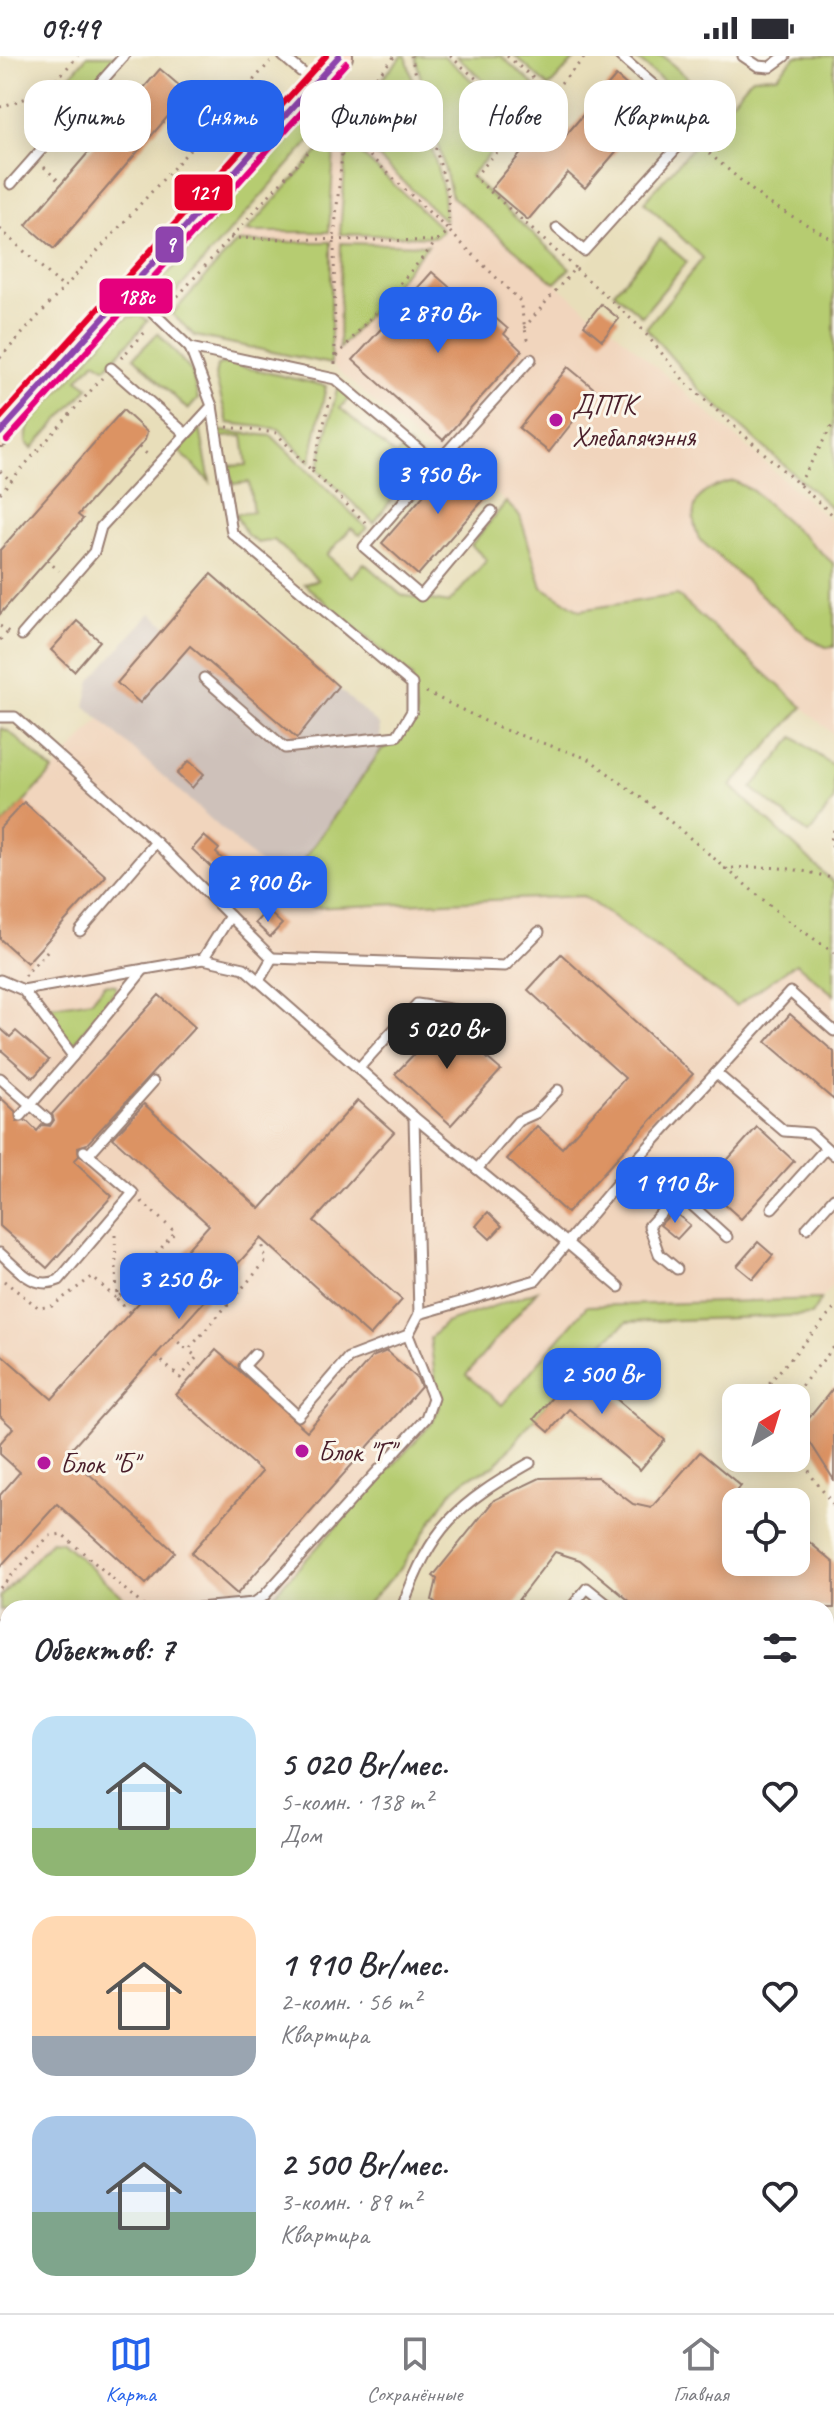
<!DOCTYPE html>
<html lang="ru">
<head>
<meta charset="utf-8">
<style>
	body { margin:0; font-family:Caveat,sans-serif; background:#f2f2f3; color:#2b2b33; height:100vh; display:flex; flex-direction:column; font-size:30px; white-space:nowrap }
	* { box-sizing:border-box; margin:0 }
	p { font-size:26px; color:#7c7c81 }
	.icon { flex:none; width:44px; height:44px; fill:none; stroke:currentColor; stroke-width:2; stroke-linecap:round; stroke-linejoin:round }
	.map { position:relative; flex:1; overflow:hidden }
	.panel { position:absolute; left:0px; top:1544px; width:834px; height:714px; display:flex; flex-direction:column; background:#fff; border-radius:24px 24px 0 0; box-shadow:0 4px 20px #0003 }
	.panel>* { flex:none }
	.banner { position:absolute; left:24px; top:24px; width:786px; height:72px; display:flex; gap:16px }
	.needle { width:52px; rotate:38deg }
	.controls { position:absolute; left:722px; top:1328px; display:grid; gap:16px }
	.controls a { display:grid; place-items:center; width:88px; height:88px; border-radius:16px; background:#fff; box-shadow:0 4px 20px #0003; font-size:40px }
	.price { position:absolute; translate:-50% -68px; padding:0 18px; border-radius:16px; background:#2563eb; color:#fff; font-size:26px; line-height:52px; filter:drop-shadow(0 2px 4px #0008) }
	.price::after { content:''; position:absolute; left:50%; top:48px; width:24px; height:18px; margin-left:-12px; background:inherit; clip-path:polygon(0 0,100% 0,50% 100%) }
	.price.selected { background:#222; color:#fff }
	ul { padding:0; list-style:none }
	li { display:flex; align-items:center; gap:24px; height:200px; padding:0 32px }
	li span { display:grid; place-items:center; flex:none; width:224px; height:160px; border-radius:24px; color:#555 }
	li>.icon { margin-inline-start:auto }
	span .icon { width:96px; height:96px; fill:#fffc; stroke-width:1 }
	li b { font-size:34px }
	h2 { display:flex; justify-content:space-between; align-items:center; height:96px; padding:0 32px; font-size:34px }
	.pill { padding:0 28px; border-radius:24px; background:#fff; box-shadow:0 4px 20px #0003; font-size:28px; line-height:72px }
	.pill.selected { background:#2563eb; color:#fff }
	.status { display:flex; justify-content:space-between; align-items:center; height:56px; padding:0 40px; background:#fff; direction:ltr }
	.status svg { height:22px; fill:currentColor }
	.menu { display:flex; justify-content:space-around; align-items:center; height:112px; border-top:2px solid #e1e1e2; background:#fff; font-size:22px; color:#7c7c81 }
	.menu a { display:grid; justify-items:center; gap:4px }
	.menu .selected { color:#2563eb }
	.map>svg:first-child { display:block }
</style>
</head>
<body>
<div class="status"><b>09:49</b><svg viewBox="0 0 49 12"><path d="M0 12V9h3v3zM5 12V6h3v6zM10 12V3h3v9zM15 12V0h3v12zM26 1h20v11H26zM47 4h2v5h-2z"/></svg></div>
<div class="map">
<svg width="834" height="2257" viewBox="0 0 834 2257">
	<rect width="100%" height="100%" fill="#fbf7ec"/>
	<filter id="ink" filterUnits="userSpaceOnUse"><feTurbulence type="fractalNoise" baseFrequency=".0125" numOctaves="2"/><feDisplacementMap in="SourceGraphic" scale="16" xChannelSelector="R" yChannelSelector="G"/><feConvolveMatrix kernelMatrix="1 2 1 2 8 2 1 2 1" color-interpolation-filters="sRGB"/></filter>
	<filter id="wash" filterUnits="userSpaceOnUse"><feTurbulence type="fractalNoise" baseFrequency=".006" numOctaves="4" result="noise"/><feDisplacementMap in="SourceGraphic" scale="32" xChannelSelector="R" yChannelSelector="G"/><feGaussianBlur stdDeviation="1.8" result="paint"/><feColorMatrix in="noise" values="0 0 0 0 0 0 0 0 0 0 0 0 0 0 0 0 0 1.4 0 .05"/><feComposite in="paint" operator="in"/></filter>
	<g filter="url(#wash)">
		<rect width="100%" height="100%" fill="#e8deba"/>
		<g fill="#f1d5bd">
			<polygon points="357,53 452,141 592,258 601,248 619,263 612,272 834,468 834,679 677,539 580,554 542,531 520,460 458,402 448,412 331,308 195,280 172,258"/>
			<polygon points="100,663 311,852 583,840 736,950 796,907 834,939 834,1228 821,1243 587,1250 326,1552 8,1552 8,1591 0,1591 0,773"/>
		</g>
		<polygon fill="#cec1ba" points="211,518 379,669 382,693 285,830 85,650 91,624 151,557 167,570"/>
		<g fill="#b6cc71" stroke="#80764e" stroke-width="2">
			<polygon points="87,0 121,0 77,53 57,35"/>
			<polygon points="402,0 406,0 443,133 445,165 343,68"/>
			<polygon points="415,0 444,0 485,36 517,38 531,52 470,120 570,212 555,227 452,141"/>
			<polygon points="456,0 501,0 544,38 537,48 521,32 489,29"/>
			<polygon points="515,0 578,0 549,31"/>
			<polygon points="633,0 663,0 724,55 752,21 777,20 796,0 834,0 834,454 700,334 646,272 703,202 644,146 714,67"/>
			<polygon points="337,21 354,35 164,250 158,229"/>
			<polygon points="335,77 329,176 246,176"/>
			<polygon points="347,85 443,174 436,181 340,178"/>
			<polygon points="660,183 687,206 642,260 614,236"/>
			<polygon points="237,186 331,186 331,308 195,280 172,258"/>
			<polygon points="341,187 428,189 339,293"/>
			<polygon points="141,260 148,265 106,312 95,305 78,323 89,331 32,393 26,386 28,371 120,266 129,261"/>
			<polygon points="158,277 192,316 198,343 188,354 134,301"/>
			<polygon points="226,307 326,330 310,407 279,373 228,367 215,320 217,310"/>
			<polygon points="338,329 350,341 340,352 396,400 407,388 422,402 374,467 318,414"/>
			<polygon points="200,372 210,426 179,395"/>
			<polygon points="220,375 272,380 367,472 360,479 351,472 327,499 352,521 364,507 401,539 449,547 487,504 471,489 506,446 520,460 542,531 580,554 677,539 803,651 731,730 834,827 834,939 796,907 736,950 583,840 311,852 285,830 382,693 400,684 416,660 412,621 304,528 318,524 274,484 258,487 247,479 235,458 253,456 249,426 233,428 228,410 247,409 243,380 220,381"/>
			<path d="M734,425L753,435L834,508V591H826L810,583L699,483C685,448 699,432 734,425Z"/>
			<polygon points="1,672 10,676 53,715 1,771"/>
			<polygon points="794,681 834,711 834,744 809,778 752,732"/>
			<polygon points="105,928 116,929 116,933 73,989 67,987 41,949 41,942 52,950 92,944"/>
			<polygon points="537,1235 466,1319 502,1349 587,1250 821,1243 811,1259 627,1266 582,1305 495,1410 469,1421 450,1437 401,1512 363,1552 261,1552 432,1367 439,1352 430,1282 445,1267"/>
			<polygon points="51,1485 62,1486 129,1546 0,1554 0,1541"/>
			<polygon points="0,1574 8,1574 8,1694 0,1695"/>
			<polygon points="0,1761 8,1761 8,1850 0,1851"/>
			<polygon points="826,1829 834,1830 834,1963 829,1965"/>
			<polygon points="834,2039 834,2138 826,2148 826,2063"/>
			<polygon points="634,2250 737,2250 731,2257 635,2257"/>
		</g>
		<polygon fill="#90b063" stroke="#6d6847" stroke-width="2" points="8,1985 8,2250 571,2250 572,2257 0,2257 0,1986"/>
		<g id="blocks">
			<g fill="#dc9364">
				<polygon points="160,13 188,37 54,193 26,169"/>
				<polygon points="616,20 653,52 585,132 568,117 528,164 491,133 538,77 555,92"/>
				<polygon points="432,216 487,264 492,259 508,273 504,278 522,295 443,384 353,304"/>
				<polygon points="601,248 619,263 602,284 584,269"/>
				<polygon points="568,311 597,335 549,396 519,372"/>
				<polygon points="123,354 147,376 145,384 78,459 83,463 0,558 0,494"/>
				<polygon points="457,401 493,433 418,519 382,487"/>
				<polygon points="211,518 338,630 297,682 190,590 140,647 117,627"/>
				<polygon points="77,565 100,585 74,615 51,594"/>
				<polygon points="189,705 204,718 192,732 177,718"/>
				<polygon points="24,746 106,820 27,907 0,883 0,772"/>
				<polygon points="204,780 219,793 216,797 248,827 235,840 221,826 224,823 192,793"/>
				<polygon points="267,854 282,868 270,881 255,867"/>
				<polygon points="561,898 693,1018 567,1157 507,1103 537,1070 562,1092 625,1022 528,934"/>
				<polygon points="159,939 195,971 87,1088 78,1091 79,1100 74,1105 112,1140 47,1212 0,1170 0,1041 15,1055 17,1066 27,1065 37,1075 42,1069 50,1070 54,1064 52,1058"/>
				<polygon points="790,958 834,996 834,1044 766,986"/>
				<polygon points="443,964 501,1014 451,1069 395,1018 416,996 406,987 419,973 427,980"/>
				<polygon points="0,972 10,981 16,975 49,1004 33,1022 0,993"/>
				<polygon points="358,1044 394,1076 314,1165 402,1244 370,1280 261,1182 67,1398 175,1496 146,1528 57,1448 0,1511 0,1439 20,1416 0,1398 0,1387 13,1372 0,1360 0,1297 52,1343 209,1169 113,1082 144,1048 260,1153"/>
				<polygon points="757,1071 794,1105 741,1163 704,1130"/>
				<polygon points="673,1155 690,1169 677,1183 660,1169"/>
				<polygon points="488,1156 502,1170 490,1183 476,1170"/>
				<polygon points="758,1186 773,1199 753,1223 737,1210"/>
				<polygon points="216,1294 307,1375 372,1301 387,1295 417,1322 421,1331 237,1538 191,1497 262,1416 176,1339"/>
				<polygon points="582,1305 598,1318 594,1324 665,1384 640,1414 569,1353 549,1376 534,1363"/>
				<polygon points="834,1331 834,1424 801,1372"/>
				<polygon points="700,1396 741,1430 730,1444 736,1449 736,1506 796,1506 796,1475 834,1507 834,1552 638,1552 580,1504 555,1496 512,1552 443,1552 432,1544 437,1523 433,1520 494,1444 540,1422 597,1421 633,1448 651,1452"/>
			</g>
		</g>
	</g>
	<g filter="url(#ink)">
		<use href="#blocks" fill-opacity="0" stroke="#997e72" stroke-width="2"/>
		<g fill="none" stroke-linecap="round" stroke-linejoin="round">
			<g stroke="#997e72" stroke-width="13">
				<g id="service">
					<polyline points="283,0 312,25"/>
					<polyline points="743,0 758,10 770,11 785,0"/>
					<polyline points="11,128 124,0"/>
					<polyline points="557,172 584,195 698,68 620,0"/>
					<polyline points="132,236 190,292 335,323 436,408 531,303"/>
					<polyline points="111,312 186,378"/>
					<polyline points="436,408 364,491 421,540 492,455"/>
					<polyline points="22,579 94,496 101,471 212,350 190,292"/>
					<polyline points="204,622 285,692 397,680 412,655 412,628 232,477 212,350"/>
					<polyline points="0,661 15,661 156,786 272,902 260,923"/>
					<polyline points="80,875 156,786"/>
					<polyline points="272,902 505,910 539,876"/>
					<polyline points="203,903 230,860"/>
					<polyline points="0,924 23,934 73,1000 21,1060"/>
					<polyline points="23,934 203,903 244,912 414,1061 419,1258 408,1279 433,1342 426,1362 264,1540 254,1547 198,1552"/>
					<polyline points="73,1000 144,913"/>
					<polyline points="359,1012 417,948 482,958 499,971"/>
					<polyline points="716,1017 784,1075 810,1077 834,1099"/>
					<polyline points="0,1022 47,1063"/>
					<polyline points="414,1061 567,1187 639,1101 790,936 834,975"/>
					<polyline points="88,1099 153,1026"/>
					<polyline points="639,1101 727,1181"/>
					<polyline points="477,1113 518,1065 536,1057 558,1034"/>
					<polyline points="772,1152 826,1092"/>
					<polyline points="807,1172 834,1142"/>
					<path d="M0,1197C18,1213 34,1235 59,1224L133,1137L84,1095"/>
					<polyline points="677,1213 659,1198 649,1170 679,1137"/>
					<polyline points="419,1258 536,1224 567,1187 619,1231"/>
					<polyline points="255,1298 244,1310 298,1360 348,1302 408,1279"/>
					<path d="M402,1552C432,1470 456,1449 530,1407"/>
					<polyline points="571,1552 587,1532 612,1552"/>
					<polyline points="0,1568 8,1568"/>
					<polyline points="826,1650 834,1648"/>
					<polyline points="826,2200 834,2191"/>
					<polyline points="622,2257 623,2250"/>
					<polyline points="779,2257 784,2250"/>
				</g>
			</g>
			<g stroke="#997e72" stroke-width="30">
				<g id="secondary">
					<polyline points="0,377 339,0"/>
					<polyline points="0,1711 8,1710"/>
					<polyline points="826,1776 834,1778"/>
				</g>
			</g>
			<g stroke="#997e72" stroke-width="3" stroke-dasharray="2 6" stroke-linecap="butt">
				<polyline points="450,0 487,32 519,36 567,78"/>
				<polyline points="507,0 551,37"/>
				<polyline points="352,24 362,35"/>
				<polyline points="114,30 132,46"/>
				<polyline points="0,51 45,36 78,0"/>
				<polyline points="335,67 449,175 448,138 411,0"/>
				<polyline points="697,87 765,145 834,184"/>
				<polyline points="44,111 62,128"/>
				<polyline points="0,173 64,232"/>
				<polyline points="230,182 437,185 449,175 520,245 528,289"/>
				<polyline points="575,212 474,121 586,0"/>
				<polyline points="167,252 395,0"/>
				<polyline points="524,272 575,212 641,272 686,327 834,460"/>
				<polyline points="337,300 437,185"/>
				<polyline points="0,302 270,6"/>
				<polyline points="121,302 148,273"/>
				<polyline points="335,308 334,182 344,77"/>
				<polyline points="227,371 276,377 312,415 332,336"/>
				<polyline points="139,391 148,399"/>
				<polyline points="0,415 11,425"/>
				<polyline points="312,415 367,468"/>
				<polyline points="799,428 834,366"/>
				<polyline points="0,437 102,322"/>
				<polyline points="47,504 59,515"/>
				<polyline points="0,570 10,577"/>
				<polyline points="0,584 7,577"/>
				<polyline points="426,636 499,672 589,703 652,750 786,863 834,897"/>
				<polyline points="834,774 831,782 834,803"/>
				<path d="M724,813C762,809 797,811 834,823"/>
				<polyline points="24,920 49,893"/>
				<polyline points="115,1179 117,1243 130,1257"/>
				<polyline points="4,1225 39,1252 52,1250 92,1221 117,1243 175,1176 141,1145"/>
				<polyline points="172,1281 188,1294 266,1205 261,1182"/>
				<polyline points="156,1300 180,1322 197,1301 188,1294"/>
				<polyline points="777,1342 770,1326 834,1253"/>
				<polyline points="791,1342 834,1291"/>
				<polyline points="796,1385 811,1419 834,1450"/>
				<polyline points="0,1532 49,1480 62,1478 146,1552"/>
				<polyline points="519,1543 525,1552"/>
				<polyline points="826,1633 834,1624"/>
				<polyline points="0,1681 8,1680"/>
				<polyline points="826,1701 834,1713"/>
				<polyline points="826,1744 834,1746"/>
				<polyline points="0,1755 8,1754"/>
				<polyline points="826,1823 834,1825"/>
				<polyline points="826,1971 834,1968"/>
				<polyline points="826,1979 830,2000 826,2045"/>
				<polyline points="826,2151 834,2142"/>
				<polyline points="0,2218 8,2222"/>
				<polyline points="144,2250 154,2257"/>
				<polyline points="179,2257 270,2250"/>
				<polyline points="733,2257 740,2250"/>
			</g>
			<use href="#service" stroke="#fff" stroke-width="9"/>
			<use href="#secondary" stroke="#fde4d1" stroke-width="26"/>
			<g stroke="#fbf7ec" stroke-width="12">
				<polyline id="bus-1" points="0,377 339,0"/>
			</g>
			<g stroke="#fbf7ec" stroke-width="12">
				<polyline id="bus-2" points="7,384 346,7"/>
			</g>
			<g stroke="#fbf7ec" stroke-width="12">
				<polyline id="bus-3" points="0,362 326,0"/>
			</g>
			<use href="#bus-1" stroke="#8e44ad" stroke-width="6"/>
			<use href="#bus-2" stroke="#e5007d" stroke-width="6"/>
			<use href="#bus-3" stroke="#e4002b" stroke-width="6"/>
		</g>
	</g>
	<g fill="#b5179e" stroke="#fbf7ec" stroke-width="3">
		<circle cx="556" cy="364" r="8"/>
		<circle cx="302" cy="1395" r="8"/>
		<circle cx="44" cy="1407" r="8"/>
	</g>
	<g text-anchor="middle" dominant-baseline="central" stroke-width="6" stroke-linejoin="round" paint-order="stroke">
		<g font-size="28" fill="#4a1f2b" stroke="#fbf7ec" text-anchor="start">
			<text x="572" y="348">ДПТК<tspan x="572" dy="32">Хлебапячэння</tspan></text>
			<text x="318" y="1395">Блок "Г"</text>
			<text x="60" y="1407">Блок "Б"</text>
		</g>
	</g>
	<g stroke="#fbf7ec" stroke-width="3">
		<rect x="173" y="117" width="61" height="39" rx="8" fill="#e4002b"/>
		<rect x="154" y="169" width="31" height="39" rx="8" fill="#8e44ad"/>
		<rect x="98" y="221" width="76" height="38" rx="8" fill="#e5007d"/>
	</g>
	<g font-size="22" text-anchor="middle" font-weight="bold" fill="#fff">
		<text x="203" y="144">121</text>
		<text x="170" y="196">9</text>
		<text x="136" y="248">188с</text>
	</g>
</svg>
<div class="controls">
<a><svg class="needle" viewBox="-14 -14 28 28"><path d="M0-13l5 13h-10z" fill="#e53935"/><path d="M0 13l5-13h-10z" fill="#7c7c81"/></svg></a>
<a><svg class="icon" aria-label="locate" viewBox="0 0 24 24"><circle cx="12" cy="12" r="6"/><path d="M12 2v4M12 18v4M2 12h4M18 12h4"/></svg></a>
</div>
<b class="price" style="left:438px;top:299px">2 870 Br</b>
<b class="price" style="left:438px;top:460px">3 950 Br</b>
<b class="price" style="left:268px;top:868px">2 900 Br</b>
<b class="price selected" style="left:447px;top:1015px">5 020 Br</b>
<b class="price" style="left:675px;top:1169px">1 910 Br</b>
<b class="price" style="left:179px;top:1265px">3 250 Br</b>
<b class="price" style="left:602px;top:1360px">2 500 Br</b>
<div class="banner">
<a class="pill">Купить</a>
<a class="pill selected">Снять</a>
<a class="pill">Фильтры</a>
<a class="pill">Новое</a>
<a class="pill">Квартира</a>
</div>
<section class="panel">
<h2>Объектов: 7<svg class="icon" aria-label="filters" viewBox="0 0 24 24"><path d="M4 7h16M4 17h16"/><circle cx="9" cy="7" r="2"/><circle cx="15" cy="17" r="2"/></svg></h2>
<ul>
<li><span style="background:linear-gradient(#bfe0f5 70%,#8fb573 0)"><svg class="icon" aria-label="home" viewBox="0 0 24 24"><path d="M3 11l9-7 9 7M6 9v11h12V9"/></svg></span><div><b>5 020 Br/мес.</b><p>5-комн. · 138 m²</p><p>Дом</p></div><svg class="icon" aria-label="heart" viewBox="0 0 24 24"><path d="M12 20l-8-8c-3-5 5-10 8-4 3-6 11-1 8 4z"/></svg></li>
<li><span style="background:linear-gradient(#ffd9b3 75%,#9aa5b1 0)"><svg class="icon" aria-label="home" viewBox="0 0 24 24"><path d="M3 11l9-7 9 7M6 9v11h12V9"/></svg></span><div><b>1 910 Br/мес.</b><p>2-комн. · 56 m²</p><p>Квартира</p></div><svg class="icon" aria-label="heart" viewBox="0 0 24 24"><path d="M12 20l-8-8c-3-5 5-10 8-4 3-6 11-1 8 4z"/></svg></li>
<li><span style="background:linear-gradient(#a9c7e8 60%,#7fa58c 0)"><svg class="icon" aria-label="home" viewBox="0 0 24 24"><path d="M3 11l9-7 9 7M6 9v11h12V9"/></svg></span><div><b>2 500 Br/мес.</b><p>3-комн. · 89 m²</p><p>Квартира</p></div><svg class="icon" aria-label="heart" viewBox="0 0 24 24"><path d="M12 20l-8-8c-3-5 5-10 8-4 3-6 11-1 8 4z"/></svg></li>
</ul>
</section>
</div>
<nav class="menu">
<a class="selected"><svg class="icon" aria-label="map" viewBox="0 0 24 24"><path d="M3 6l6-2 6 2 6-2v14l-6 2-6-2-6 2zM9 4v14M15 6v14"/></svg>Карта</a>
<a><svg class="icon" aria-label="saved" viewBox="0 0 24 24"><path d="M7 4h10v16l-5-4-5 4z"/></svg>Сохранённые</a>
<a><svg class="icon" aria-label="home" viewBox="0 0 24 24"><path d="M3 11l9-7 9 7M6 9v11h12V9"/></svg>Главная</a>
</nav>
</body>
</html>
